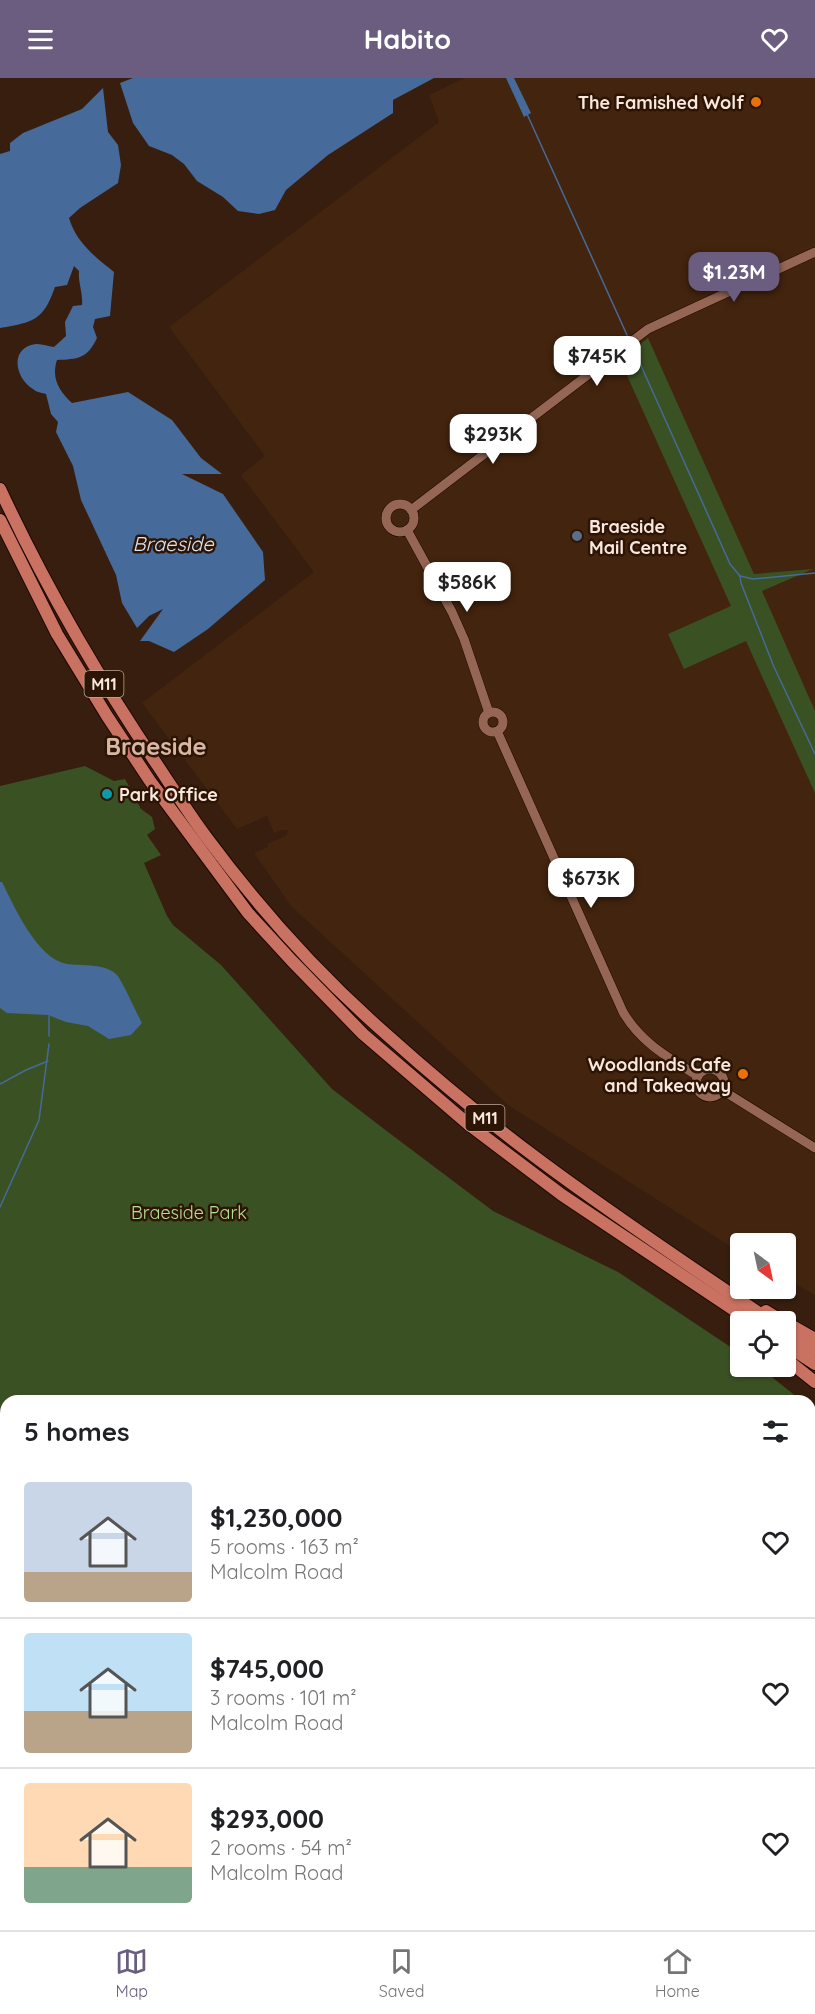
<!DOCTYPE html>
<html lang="en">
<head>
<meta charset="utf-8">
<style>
	body { margin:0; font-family:Quicksand,sans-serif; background:#f6f6f6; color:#202124; height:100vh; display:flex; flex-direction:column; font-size:22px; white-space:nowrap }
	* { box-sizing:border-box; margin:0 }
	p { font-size:20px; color:#757577 }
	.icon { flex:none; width:33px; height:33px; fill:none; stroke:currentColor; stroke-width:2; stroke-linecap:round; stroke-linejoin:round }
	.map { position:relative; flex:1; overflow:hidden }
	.panel { position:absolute; left:0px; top:1317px; width:816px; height:536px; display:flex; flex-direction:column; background:#fff; border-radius:18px 18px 0 0; box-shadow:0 2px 4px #0004 }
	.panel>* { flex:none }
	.needle { width:39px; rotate:147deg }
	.tools { position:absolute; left:730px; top:1155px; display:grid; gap:12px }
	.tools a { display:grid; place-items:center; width:66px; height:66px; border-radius:6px; background:#fff; box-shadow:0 2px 4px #0004; font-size:30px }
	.price { position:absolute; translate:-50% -51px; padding:0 14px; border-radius:12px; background:#fff; color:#222; font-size:20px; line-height:39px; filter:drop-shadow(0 2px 3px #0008) }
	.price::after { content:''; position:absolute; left:50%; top:36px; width:18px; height:14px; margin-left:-9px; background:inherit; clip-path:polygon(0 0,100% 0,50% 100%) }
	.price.on { background:#6a5d80; color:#fff }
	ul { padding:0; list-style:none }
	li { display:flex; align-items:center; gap:18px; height:150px; padding:0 24px }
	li+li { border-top:2px solid #e0e0e0 }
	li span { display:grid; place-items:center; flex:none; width:168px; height:120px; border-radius:6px; color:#555 }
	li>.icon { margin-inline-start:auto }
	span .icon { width:72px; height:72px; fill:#fffc; stroke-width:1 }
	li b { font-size:26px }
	h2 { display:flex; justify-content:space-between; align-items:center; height:72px; padding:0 24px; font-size:26px }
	header { display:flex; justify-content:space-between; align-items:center; height:78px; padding:0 24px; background:#6a5d80; color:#fff; font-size:27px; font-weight:700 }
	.dock { display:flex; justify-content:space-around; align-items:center; height:84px; border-top:2px solid #e0e0e0; background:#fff; font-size:16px; color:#757577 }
	.dock a { display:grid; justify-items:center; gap:3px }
	.dock .on { color:#6a5d80 }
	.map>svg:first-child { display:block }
</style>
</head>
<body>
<header><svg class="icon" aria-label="menu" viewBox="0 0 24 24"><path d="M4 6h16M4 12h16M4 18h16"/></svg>Habito<svg class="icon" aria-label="heart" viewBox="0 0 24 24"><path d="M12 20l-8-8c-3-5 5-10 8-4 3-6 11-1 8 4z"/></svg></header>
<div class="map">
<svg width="815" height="1852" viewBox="0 0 815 1852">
	<rect width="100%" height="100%" fill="#371e0e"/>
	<g fill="#43240e">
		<polygon points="465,0 815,0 815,1217 786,1200 786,1166 741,1166 741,1175 508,1027 291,828 254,775 268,769 267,766 286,758 288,752 281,752 274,755 267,738 237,751 142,625 314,494 241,397 265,378 169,249 439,44 429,17"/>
		<polygon points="366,1846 478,1846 480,1852 366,1852"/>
	</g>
	<g fill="#3a5223">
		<polygon points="648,260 754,496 813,491 762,513 815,633 815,715 746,563 684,591 668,556 731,528 620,282"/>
		<polygon points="85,688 114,703 125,701 141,731 152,739 155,751 147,757 161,777 144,785 167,838 173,847 221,887 332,1011 388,1054 493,1133 618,1194 741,1276 741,1288 759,1289 802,1323 6,1323 6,1846 278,1847 266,1852 0,1852 0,708"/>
		<polygon points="810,1329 815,1333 815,1602 810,1604"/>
	</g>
	<g fill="#466a9a">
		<polygon points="133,0 434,0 393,22 393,35 328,77 286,112 275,132 259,136 238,133 223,119 197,103 184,86 172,77 149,68 133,45 120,5"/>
		<polygon points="506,0 514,0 531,35 524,39"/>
		<path d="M103,10L108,54L118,67L121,87L118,105L80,130L69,140C76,164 95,179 114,194L110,238L95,241L93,249L97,260C87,281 78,281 57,282C51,300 59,313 72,325L128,314L172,342L201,380L222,396H182L223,416L263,474L265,502L208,551L174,574L149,563H140L163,531L149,538L137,550L122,525L116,497L81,422L73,388L56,354L58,344L51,336L46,316C42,315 36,314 33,311C17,302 9,274 31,267C39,264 46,268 54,269L66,258L65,244L73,228L82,227C83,214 78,205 79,193L74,188L67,207L55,209C43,243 34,244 0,250V76L10,73V65L23,55L82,31Z"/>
		<path d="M0,804H2C14,828 37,881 67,886C81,888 104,885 116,896C121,900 137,936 142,945L131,957L109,961L88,948L66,944L48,937L7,935L0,930Z"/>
	</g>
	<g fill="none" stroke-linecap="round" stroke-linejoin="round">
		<g stroke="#466a9a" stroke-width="1.5">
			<polyline points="527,36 627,257"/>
			<polyline points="634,272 730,486 740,498 753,501 815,495"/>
			<polyline points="740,498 741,505 774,589 815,676"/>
			<polyline points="49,958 49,938"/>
			<polyline points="0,1006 26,992 48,983"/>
			<polyline points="0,1129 39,1042 49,966"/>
			<polyline points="0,1724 6,1733 6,1739"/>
			<polyline points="49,1846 50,1852"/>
		</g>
		<g stroke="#1e0700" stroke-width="10">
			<g id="secondary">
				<circle cx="400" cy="440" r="14"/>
				<polyline points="411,432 648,251 815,174"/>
				<polyline points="407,452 452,534 464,561 489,635"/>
				<circle cx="493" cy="644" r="10"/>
				<path d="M497,653L623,934C641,965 669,980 698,998"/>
				<circle cx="710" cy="1005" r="14"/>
				<polyline points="722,1012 815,1070"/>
			</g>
		</g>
		<g stroke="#1e0700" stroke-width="14">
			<g id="highway">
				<path d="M0,411C45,508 98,599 158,688C174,712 189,736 207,760C259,830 320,898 386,956C434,999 483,1040 534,1078C611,1136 692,1189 772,1244"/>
				<polyline points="0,442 57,556 107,638 150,703 248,835 292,883 363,956 468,1046 562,1117 752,1244"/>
				<polyline points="766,1233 784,1244"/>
				<polyline points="787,1245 815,1261"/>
				<polyline points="786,1253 815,1273"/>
				<polyline points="786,1267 815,1286"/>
				<polyline points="786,1281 815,1304"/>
				<polyline points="810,1620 815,1617"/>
				<polyline points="810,1635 815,1633"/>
				<polyline points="297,1852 309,1846"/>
				<polyline points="328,1852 341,1846"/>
			</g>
		</g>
		<use href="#secondary" stroke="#956654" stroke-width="9"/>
		<use href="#highway" stroke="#c97261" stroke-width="12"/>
	</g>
	<g fill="#e8710a" stroke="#2d1505" stroke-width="2">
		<circle cx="756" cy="24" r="6"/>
		<circle cx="743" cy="996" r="6"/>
	</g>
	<circle fill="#5c6f8a" stroke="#2d1505" stroke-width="2" cx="577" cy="458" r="6"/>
	<circle fill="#0f9aa8" stroke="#2d1505" stroke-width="2" cx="107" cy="716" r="6"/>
	<g text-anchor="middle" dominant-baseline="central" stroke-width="5" stroke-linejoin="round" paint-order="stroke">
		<g fill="#2d1505" stroke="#bca89c" stroke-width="1.5">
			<rect x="84.5" y="593" width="39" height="26" rx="4.5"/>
			<rect x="465.5" y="1027" width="39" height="26" rx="4.5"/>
		</g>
		<g font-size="16" font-weight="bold" fill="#f9e7dd">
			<text x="104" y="606">M11</text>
			<text x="485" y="1040">M11</text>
		</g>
		<g font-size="18" font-weight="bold" fill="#f9e7dd" stroke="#2d1505" text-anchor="end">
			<text x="744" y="24">The Famished Wolf</text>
			<text x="589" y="448" text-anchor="start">Braeside<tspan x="589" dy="21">Mail Centre</tspan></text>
			<text x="119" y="716" text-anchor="start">Park Office</text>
			<text x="731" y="986">Woodlands Cafe<tspan x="731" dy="21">and Takeaway</tspan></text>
		</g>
		<g font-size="18" fill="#b3e08e" stroke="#2d1505">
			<text x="189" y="1134">Braeside Park</text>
		</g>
		<g font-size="20" font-style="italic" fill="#d9e4f3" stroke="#2d1505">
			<text x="173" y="465">Braeside</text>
		</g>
		<g font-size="24" font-weight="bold" fill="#d8b7a3" stroke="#2d1505">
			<text x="156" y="668">Braeside</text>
		</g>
	</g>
</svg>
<div class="tools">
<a><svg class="needle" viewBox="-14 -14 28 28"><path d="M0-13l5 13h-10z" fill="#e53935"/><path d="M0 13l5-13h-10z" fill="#757577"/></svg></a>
<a><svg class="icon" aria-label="locate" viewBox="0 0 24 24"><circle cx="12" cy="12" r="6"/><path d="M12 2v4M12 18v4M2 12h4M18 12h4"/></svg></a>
</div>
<b class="price on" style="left:734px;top:225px">$1.23M</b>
<b class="price" style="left:597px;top:309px">$745K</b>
<b class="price" style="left:493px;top:387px">$293K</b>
<b class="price" style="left:467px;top:535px">$586K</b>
<b class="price" style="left:591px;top:831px">$673K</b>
<section class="panel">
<h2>5 homes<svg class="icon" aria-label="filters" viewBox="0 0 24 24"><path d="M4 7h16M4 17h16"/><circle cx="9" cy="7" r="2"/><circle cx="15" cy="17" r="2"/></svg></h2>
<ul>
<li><span style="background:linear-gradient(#c9d6e8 75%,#b9a48a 0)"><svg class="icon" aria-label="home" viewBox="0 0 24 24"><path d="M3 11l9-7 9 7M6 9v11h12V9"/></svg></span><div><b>$1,230,000</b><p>5 rooms · 163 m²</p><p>Malcolm Road</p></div><svg class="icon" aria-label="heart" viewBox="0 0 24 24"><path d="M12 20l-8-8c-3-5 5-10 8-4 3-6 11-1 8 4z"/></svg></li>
<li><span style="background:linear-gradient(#bfe0f5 65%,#b9a48a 0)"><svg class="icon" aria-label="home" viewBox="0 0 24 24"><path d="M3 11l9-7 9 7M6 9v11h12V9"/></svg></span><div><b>$745,000</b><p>3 rooms · 101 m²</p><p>Malcolm Road</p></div><svg class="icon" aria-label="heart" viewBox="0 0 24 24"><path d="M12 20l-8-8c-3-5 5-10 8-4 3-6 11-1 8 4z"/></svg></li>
<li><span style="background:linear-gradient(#ffd9b3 70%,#7fa58c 0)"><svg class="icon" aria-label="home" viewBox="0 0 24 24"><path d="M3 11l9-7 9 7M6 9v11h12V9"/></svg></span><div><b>$293,000</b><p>2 rooms · 54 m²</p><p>Malcolm Road</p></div><svg class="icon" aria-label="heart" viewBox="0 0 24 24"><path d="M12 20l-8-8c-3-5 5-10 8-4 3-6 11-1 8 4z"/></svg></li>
</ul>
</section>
</div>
<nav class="dock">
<a class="on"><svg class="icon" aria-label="map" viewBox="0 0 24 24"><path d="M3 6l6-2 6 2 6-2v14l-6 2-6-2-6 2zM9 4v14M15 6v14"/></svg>Map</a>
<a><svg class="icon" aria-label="saved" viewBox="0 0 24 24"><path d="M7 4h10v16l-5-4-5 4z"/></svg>Saved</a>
<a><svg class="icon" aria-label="home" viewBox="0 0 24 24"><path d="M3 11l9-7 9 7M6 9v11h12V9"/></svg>Home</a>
</nav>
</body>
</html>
